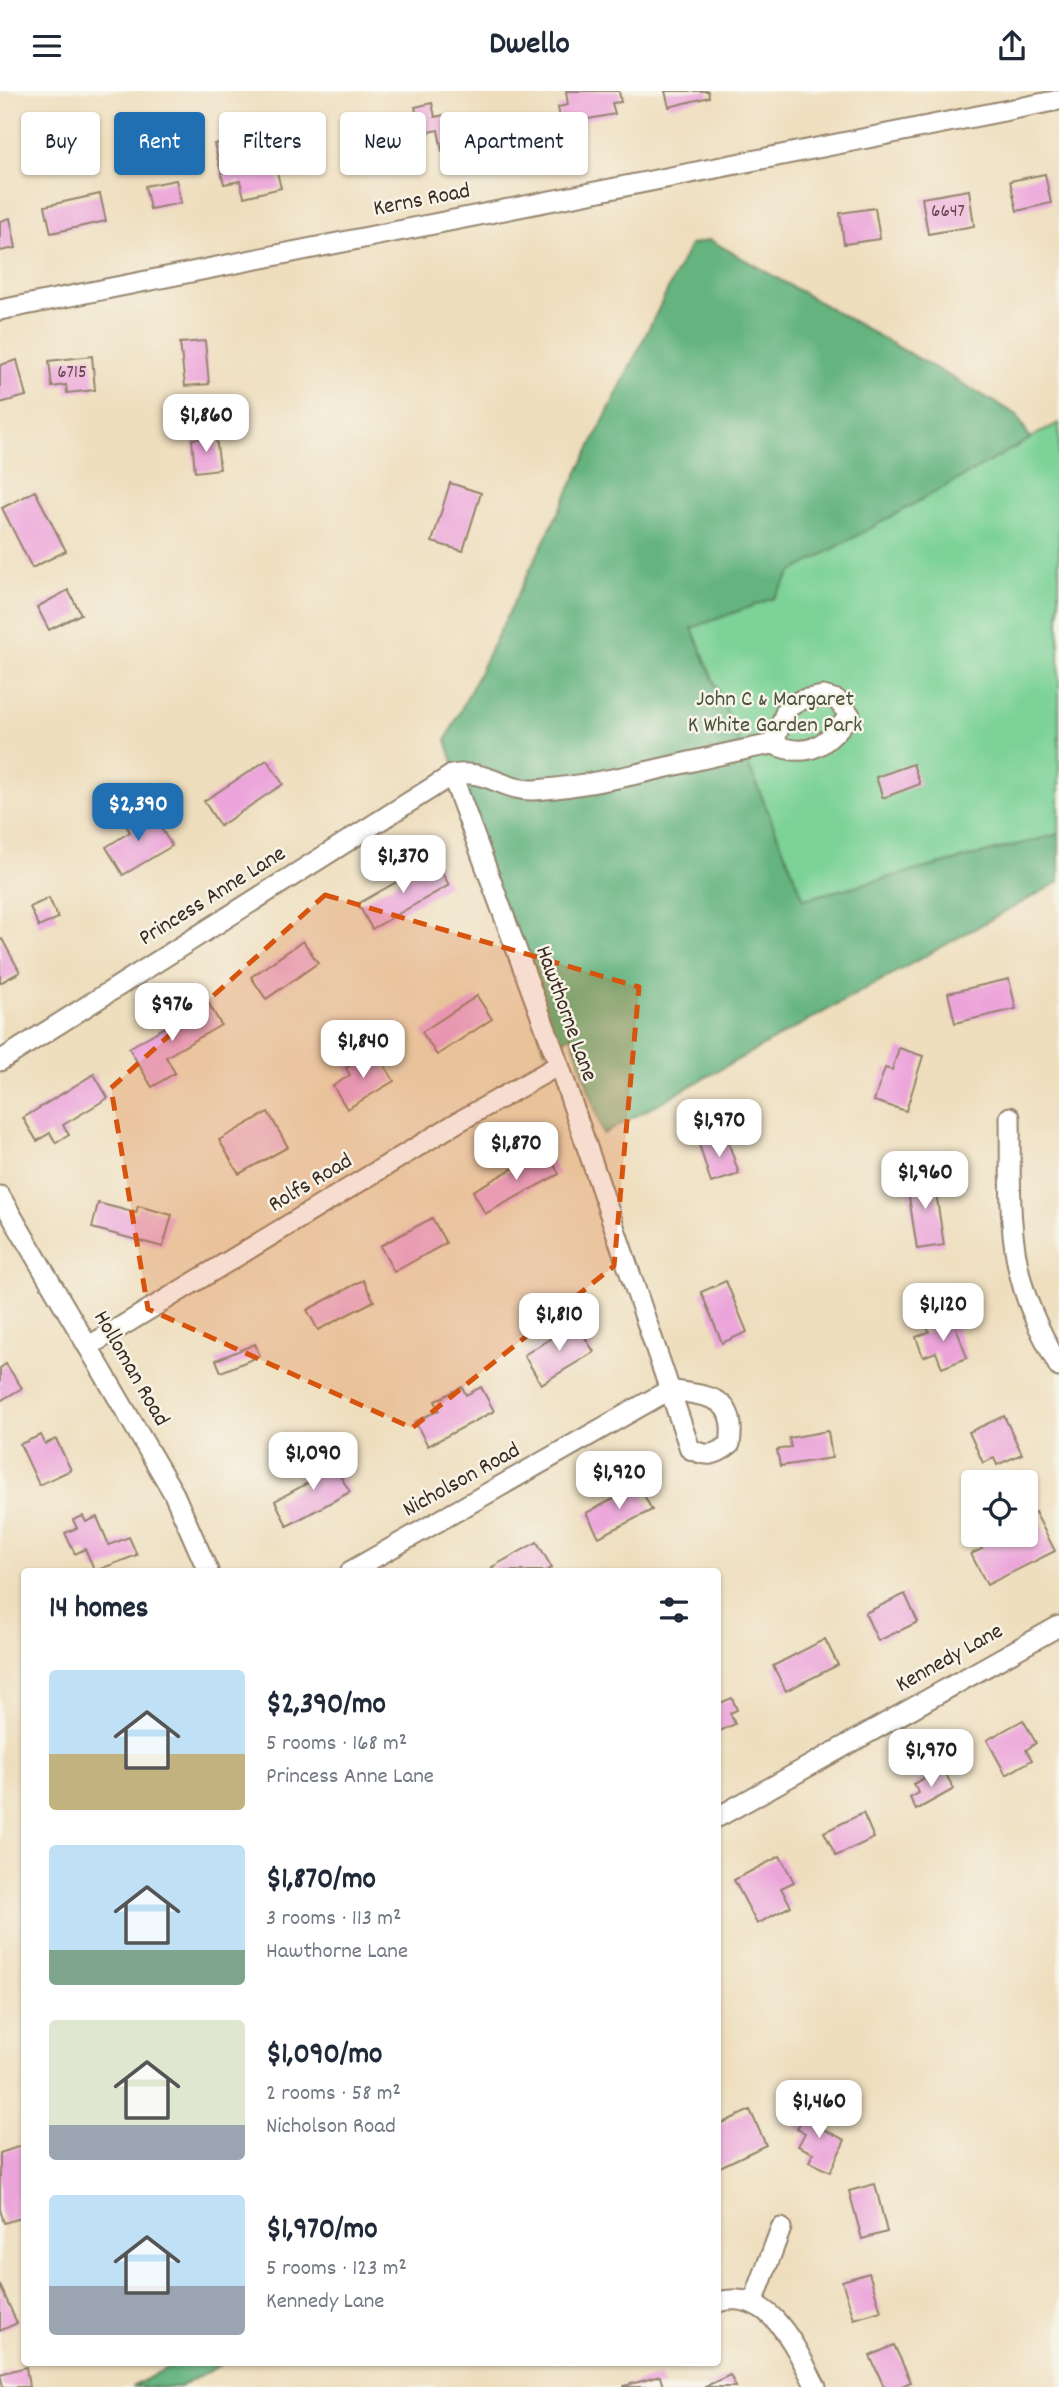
<!DOCTYPE html>
<html lang="en">
<head>
<meta charset="utf-8">
<style>
	body { margin:0; font-family:Dekko,sans-serif; background:#f6f6f7; color:#1f2937; height:100vh; display:flex; flex-direction:column; font-size:26px; white-space:nowrap }
	* { box-sizing:border-box; margin:0 }
	p { font-size:23px; color:#747a83 }
	.icon { flex:none; width:38px; height:38px; fill:none; stroke:currentColor; stroke-width:2; stroke-linecap:round; stroke-linejoin:round }
	.map { position:relative; flex:1; overflow:hidden }
	.details { position:absolute; left:21px; top:1477px; width:700px; height:798px; display:flex; flex-direction:column; background:#fff; border-radius:7px; box-shadow:0 2px 5px #0004 }
	.details>* { flex:none }
	.guide { position:absolute; left:21px; top:21px; width:700px; height:63px; display:flex; gap:14px }
	.buttons { position:absolute; left:961px; top:1379px; display:grid; gap:14px }
	.buttons a { display:grid; place-items:center; width:77px; height:77px; border-radius:7px; background:#fff; box-shadow:0 2px 5px #0004; font-size:35px }
	.price { position:absolute; translate:-50% -60px; padding:0 16px; border-radius:14px; background:#fff; color:#222; font-size:23px; line-height:46px; filter:drop-shadow(0 2px 4px #0008) }
	.price::after { content:''; position:absolute; left:50%; top:42px; width:21px; height:16px; margin-left:-10px; background:inherit; clip-path:polygon(0 0,100% 0,50% 100%) }
	.price.on { background:#1f6fb2; color:#fff }
	ul { padding:0; list-style:none }
	li { display:flex; align-items:center; gap:21px; height:175px; padding:0 28px }
	li span { display:grid; place-items:center; flex:none; width:196px; height:140px; border-radius:7px; color:#555 }
	li>.icon { margin-inline-start:auto }
	span .icon { width:84px; height:84px; fill:#fffc; stroke-width:1 }
	li b { font-size:30px }
	h2 { display:flex; justify-content:space-between; align-items:center; height:84px; padding:0 28px; font-size:30px }
	.pill { padding:0 24px; border-radius:7px; background:#fff; box-shadow:0 2px 5px #0004; font-size:24px; line-height:63px }
	.pill.on { background:#1f6fb2; color:#fff }
	header { display:flex; justify-content:space-between; align-items:center; height:91px; padding:0 28px; background:#fff; font-size:32px; font-weight:800 }
	.map>svg:first-child { display:block }
</style>
</head>
<body>
<header><svg class="icon" aria-label="menu" viewBox="0 0 24 24"><path d="M4 6h16M4 12h16M4 18h16"/></svg>Dwello<svg class="icon" aria-label="share" viewBox="0 0 24 24"><path d="M12 15V3M7 8l5-5 5 5M5 13v7h14v-7"/></svg></header>
<div class="map">
<svg width="1059" height="2296" viewBox="0 0 1059 2296">
	<rect width="100%" height="100%" fill="#f7f3e8"/>
	<filter id="ink" filterUnits="userSpaceOnUse"><feTurbulence type="fractalNoise" baseFrequency=".0143" numOctaves="2"/><feDisplacementMap in="SourceGraphic" scale="14" xChannelSelector="R" yChannelSelector="G"/><feConvolveMatrix kernelMatrix="1 2 1 2 8 2 1 2 1" color-interpolation-filters="sRGB"/></filter>
	<filter id="wash" filterUnits="userSpaceOnUse"><feTurbulence type="fractalNoise" baseFrequency=".00686" numOctaves="4" result="noise"/><feDisplacementMap in="SourceGraphic" scale="28" xChannelSelector="R" yChannelSelector="G"/><feGaussianBlur stdDeviation="1.57" result="paint"/><feColorMatrix in="noise" values="0 0 0 0 0 0 0 0 0 0 0 0 0 0 0 0 0 1.4 0 .05"/><feComposite in="paint" operator="in"/></filter>
	<g filter="url(#wash)">
		<rect width="100%" height="100%" fill="#eedebd"/>
		<polygon fill="#7cd297" stroke="#5c7e5a" stroke-width="2" points="710,149 1017,324 1030,347 1059,332 1059,790 603,1043 571,944 690,154"/>
		<g fill="#65b480" stroke="#506f4f" stroke-width="2">
			<polygon points="710,149 1017,324 1030,348 792,481 774,507 692,537 804,808 1059,743 1059,791 603,1043 572,944 545,960 446,649 690,154"/>
			<polygon points="176,2272 224,2272 179,2296 132,2296"/>
		</g>
		<g id="blocks">
			<g fill="#eca5da">
				<polygon points="566,0 619,0 621,11 612,12 615,23 583,29 584,36 562,40 558,16 568,14"/>
				<polygon points="665,0 708,0 709,6 669,16"/>
				<polygon points="432,12 435,26 444,24 446,35 473,29 478,53 442,60 438,39 421,43 415,16"/>
				<polygon points="236,48 239,62 270,54 281,97 244,106 240,90 224,93 214,53"/>
				<polygon points="375,49 382,71 352,79 345,57"/>
				<polygon points="1045,83 1051,112 1017,120 1010,90"/>
				<polygon points="176,89 181,112 150,118 145,95"/>
				<polygon points="969,99 974,135 928,143 922,107"/>
				<polygon points="100,103 106,130 51,142 45,115"/>
				<polygon points="875,117 880,148 844,153 840,122"/>
				<polygon points="10,127 16,157 0,160 0,130"/>
				<polygon points="205,250 209,293 185,295 180,252"/>
				<polygon points="92,265 95,299 67,302 66,294 52,296 49,270"/>
				<polygon points="17,269 26,305 0,312 0,274"/>
				<polygon points="216,346 220,378 195,381 192,348"/>
				<polygon points="450,392 481,402 463,460 432,451"/>
				<polygon points="35,400 66,460 32,477 2,417"/>
				<polygon points="68,499 81,523 49,539 37,516"/>
				<polygon points="267,669 283,693 220,735 204,710"/>
				<polygon points="913,673 920,693 883,707 876,686"/>
				<polygon points="140,718 149,733 156,729 172,755 123,784 106,756 130,741 123,729"/>
				<polygon points="435,769 449,794 372,838 358,813"/>
				<polygon points="49,807 58,827 39,836 30,816"/>
				<polygon points="2,848 20,881 0,892 0,849"/>
				<polygon points="303,850 318,872 266,908 251,886"/>
				<polygon points="1009,888 1016,918 955,932 948,902"/>
				<polygon points="477,905 492,928 437,964 422,941"/>
				<polygon points="208,911 221,934 166,966 175,982 152,996 129,957"/>
				<polygon points="899,957 923,965 906,1020 874,1010 885,977 892,979"/>
				<polygon points="375,960 394,990 347,1018 333,995 350,984 346,977"/>
				<polygon points="94,983 108,1007 63,1034 69,1044 56,1052 50,1042 37,1050 23,1027"/>
				<polygon points="268,1021 288,1056 239,1083 219,1049"/>
				<polygon points="726,1044 739,1083 711,1092 699,1053"/>
				<polygon points="546,1059 559,1083 485,1123 473,1100"/>
				<polygon points="933,1082 944,1154 917,1158 906,1086"/>
				<polygon points="98,1112 136,1122 138,1115 172,1124 163,1156 92,1137"/>
				<polygon points="432,1127 446,1152 394,1181 380,1155"/>
				<polygon points="363,1189 374,1210 318,1239 307,1219"/>
				<polygon points="726,1190 747,1241 722,1252 701,1201"/>
				<polygon points="952,1225 967,1267 942,1277 936,1261 923,1266 916,1246 929,1241 927,1235"/>
				<polygon points="576,1232 594,1261 541,1293 524,1264"/>
				<polygon points="255,1253 260,1265 221,1281 216,1269"/>
				<polygon points="6,1273 22,1297 0,1310 0,1277"/>
				<polygon points="462,1296 466,1304 481,1296 494,1320 428,1355 415,1331 439,1319 435,1310"/>
				<polygon points="1004,1325 1022,1363 997,1374 994,1367 983,1372 969,1341"/>
				<polygon points="828,1340 832,1367 780,1375 777,1359 791,1356 789,1347"/>
				<polygon points="41,1344 45,1353 56,1348 71,1379 39,1394 20,1353"/>
				<polygon points="322,1365 329,1379 334,1375 350,1401 287,1435 275,1410 311,1390 303,1376"/>
				<polygon points="639,1395 652,1419 599,1446 586,1422"/>
				<polygon points="1035,1421 1055,1460 987,1494 971,1463 982,1458 975,1445 1026,1444 1026,1426"/>
				<polygon points="83,1425 86,1431 97,1426 109,1454 129,1446 137,1464 95,1480 85,1458 75,1463 65,1442 77,1437 73,1429"/>
				<polygon points="537,1451 552,1477 546,1480 495,1480 492,1476"/>
				<polygon points="905,1503 918,1531 878,1550 865,1522"/>
				<polygon points="825,1548 838,1574 786,1600 773,1575"/>
				<polygon points="732,1607 737,1619 730,1622 735,1633 718,1641 718,1613"/>
				<polygon points="1023,1629 1036,1652 1026,1659 1032,1669 1006,1684 987,1649"/>
				<polygon points="943,1678 954,1698 916,1719 910,1707 919,1702 913,1693"/>
				<polygon points="863,1722 874,1747 836,1765 824,1741"/>
				<polygon points="780,1765 794,1791 781,1797 791,1815 757,1833 734,1789"/>
				<polygon points="809,2012 823,2019 815,2034 845,2049 830,2081 809,2071 813,2062 798,2055 805,2042 797,2038"/>
				<polygon points="750,2019 766,2054 720,2076 718,2069 718,2034"/>
				<polygon points="24,2054 24,2126 4,2132 0,2118 0,2062"/>
				<polygon points="875,2093 887,2141 862,2148 849,2100"/>
				<polygon points="869,2182 881,2220 854,2228 842,2190"/>
				<polygon points="0,2194 17,2232 0,2240"/>
				<polygon points="894,2254 911,2291 900,2296 884,2296 870,2265"/>
				<polygon points="26,2276 29,2296 3,2296 0,2283"/>
				<polygon points="730,2284 736,2296 704,2296"/>
				<polygon points="660,2285 663,2296 624,2296 624,2295"/>
			</g>
		</g>
	</g>
	<g filter="url(#ink)">
		<use href="#blocks" fill-opacity="0" stroke="#94846e" stroke-width="2"/>
		<g fill="none" stroke-linecap="round" stroke-linejoin="round">
			<g stroke="#94846e" stroke-width="23">
				<g id="minor">
					<polyline points="0,219 1059,9"/>
					<path d="M0,970L452,684C486,677 505,701 535,699C615,693 694,667 773,653C811,670 828,651 850,624L837,609L823,605L801,609L787,617L773,653"/>
					<path d="M1010,1026C1011,1081 1007,1139 1022,1192C1030,1222 1045,1249 1059,1276"/>
					<polyline points="0,1105 174,1403 208,1480"/>
					<polyline points="89,1255 458,1031 559,974"/>
					<path d="M351,1480L669,1299C707,1305 738,1304 730,1353C715,1365 707,1366 690,1358L559,974L452,684"/>
					<polyline points="718,1726 1059,1535"/>
					<path d="M718,2211C771,2196 796,2258 816,2296"/>
					<polyline points="753,2212 781,2137"/>
				</g>
			</g>
			<use href="#minor" stroke="#fff" stroke-width="19"/>
		</g>
	</g>
	<path fill="#d7540e" fill-opacity="0.2" stroke="#d7540e" stroke-width="5" stroke-dasharray="14 9" stroke-linejoin="round" d="M325,804L639,896L614,1175L412,1337L148,1218L111,997Z"/>
	<g text-anchor="middle" dominant-baseline="central" stroke-width="5" stroke-linejoin="round" paint-order="stroke">
		<g font-size="19" fill="#67494d">
			<text x="948" y="121">6647</text>
			<text x="72" y="282">6715</text>
		</g>
		<g font-size="23" fill="#3b2a1e" stroke="#f7f3e8">
			<text transform="translate(422 110) rotate(-11)">Kerns Road</text>
			<text transform="translate(213 806) rotate(-32)">Princess Anne Lane</text>
			<text transform="translate(565 923) rotate(70)">Hawthorne Lane</text>
			<text transform="translate(311 1093) rotate(-31)">Rolfs Road</text>
			<text transform="translate(130 1278) rotate(60)">Holloman Road</text>
			<text transform="translate(462 1390) rotate(-29)">Nicholson Road</text>
			<text transform="translate(950 1568) rotate(-29)">Kennedy Lane</text>
		</g>
		<g font-size="23" fill="#4b543c" stroke="#f7f3e8">
			<text x="775" y="609">John C &amp; Margaret<tspan x="775" dy="26">K White Garden Park</tspan></text>
		</g>
	</g>
</svg>
<div class="buttons">
<a><svg class="icon" aria-label="locate" viewBox="0 0 24 24"><circle cx="12" cy="12" r="6"/><path d="M12 2v4M12 18v4M2 12h4M18 12h4"/></svg></a>
</div>
<b class="price" style="left:206px;top:363px">$1,860</b>
<b class="price on" style="left:138px;top:752px">$2,390</b>
<b class="price" style="left:403px;top:804px">$1,370</b>
<b class="price" style="left:172px;top:952px">$976</b>
<b class="price" style="left:363px;top:989px">$1,840</b>
<b class="price" style="left:719px;top:1068px">$1,970</b>
<b class="price" style="left:516px;top:1091px">$1,870</b>
<b class="price" style="left:925px;top:1120px">$1,960</b>
<b class="price" style="left:943px;top:1252px">$1,120</b>
<b class="price" style="left:559px;top:1262px">$1,810</b>
<b class="price" style="left:313px;top:1401px">$1,090</b>
<b class="price" style="left:619px;top:1420px">$1,920</b>
<b class="price" style="left:931px;top:1698px">$1,970</b>
<b class="price" style="left:819px;top:2049px">$1,460</b>
<div class="guide">
<a class="pill">Buy</a>
<a class="pill on">Rent</a>
<a class="pill">Filters</a>
<a class="pill">New</a>
<a class="pill">Apartment</a>
</div>
<section class="details">
<h2>14 homes<svg class="icon" aria-label="filters" viewBox="0 0 24 24"><path d="M4 7h16M4 17h16"/><circle cx="9" cy="7" r="2"/><circle cx="15" cy="17" r="2"/></svg></h2>
<ul>
<li><span style="background:linear-gradient(#bfe0f5 60%,#c2b280 0)"><svg class="icon" aria-label="home" viewBox="0 0 24 24"><path d="M3 11l9-7 9 7M6 9v11h12V9"/></svg></span><div><b>$2,390/mo</b><p>5 rooms · 168 m²</p><p>Princess Anne Lane</p></div></li>
<li><span style="background:linear-gradient(#bfe0f5 75%,#7fa58c 0)"><svg class="icon" aria-label="home" viewBox="0 0 24 24"><path d="M3 11l9-7 9 7M6 9v11h12V9"/></svg></span><div><b>$1,870/mo</b><p>3 rooms · 113 m²</p><p>Hawthorne Lane</p></div></li>
<li><span style="background:linear-gradient(#dfe7d0 75%,#9aa5b1 0)"><svg class="icon" aria-label="home" viewBox="0 0 24 24"><path d="M3 11l9-7 9 7M6 9v11h12V9"/></svg></span><div><b>$1,090/mo</b><p>2 rooms · 58 m²</p><p>Nicholson Road</p></div></li>
<li><span style="background:linear-gradient(#bfe0f5 65%,#9aa5b1 0)"><svg class="icon" aria-label="home" viewBox="0 0 24 24"><path d="M3 11l9-7 9 7M6 9v11h12V9"/></svg></span><div><b>$1,970/mo</b><p>5 rooms · 123 m²</p><p>Kennedy Lane</p></div></li>
</ul>
</section>
</div>
</body>
</html>
